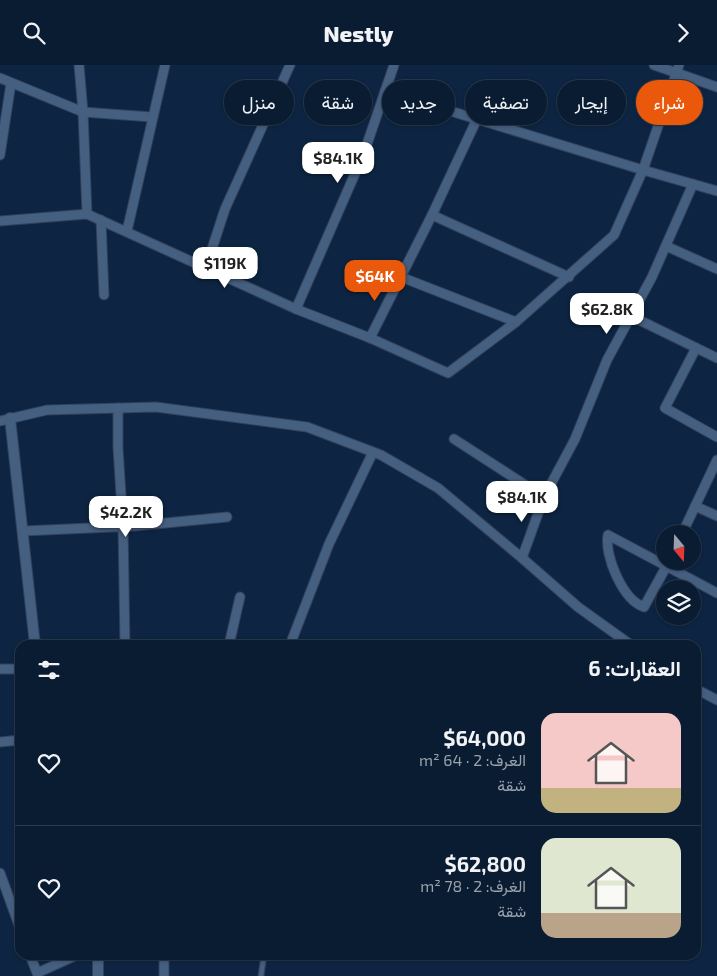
<!DOCTYPE html>
<html lang="ar">
<head>
<meta charset="utf-8">
<style>
	body { margin:0; font-family:"Exo 2",Vazirmatn,sans-serif; background:#18293e; color:#f1f3f6; direction:rtl; height:100vh; display:flex; flex-direction:column; font-size:19px; white-space:nowrap }
	* { box-sizing:border-box; margin:0 }
	p { font-size:16px; color:#99a1ac }
	.icon { flex:none; width:28px; height:28px; fill:none; stroke:currentColor; stroke-width:2; stroke-linecap:round; stroke-linejoin:round }
	.map { position:relative; flex:1; overflow:hidden; direction:ltr }
	.sheet { position:absolute; left:15px; top:575px; width:686px; height:320px; display:flex; flex-direction:column; background:#0a1c32; border-radius:15px; box-shadow:0 1px 4px #0004,0 0 0 1px #2a3a4d; direction:rtl }
	.sheet>* { flex:none }
	.guide { position:absolute; left:15px; top:15px; width:688px; height:45px; direction:rtl; display:flex; gap:10px }
	.needle { width:32px; rotate:161deg }
	.controls { position:absolute; left:656px; top:460px; display:grid; gap:10px }
	.controls a { display:grid; place-items:center; width:45px; height:45px; border-radius:50%; background:#0a1c32; box-shadow:0 1px 4px #0004,0 0 0 1px #2a3a4d; font-size:25px }
	.price { position:absolute; translate:-50% -42px; padding:0 11px; border-radius:10px; background:#fff; color:#222; font-size:16px; line-height:32px; filter:drop-shadow(0 1px 2px #0008) }
	.price::after { content:''; position:absolute; left:50%; top:30px; width:15px; height:11px; margin-left:-8px; background:inherit; clip-path:polygon(0 0,100% 0,50% 100%) }
	.price.on { background:#ea580c; color:#fff }
	ul { padding:0; list-style:none }
	li { display:flex; align-items:center; gap:15px; height:125px; padding:0 20px }
	li+li { border-top:1px solid #2a3a4d }
	li span { display:grid; place-items:center; flex:none; width:140px; height:100px; border-radius:15px; color:#555 }
	li>.icon { margin-inline-start:auto }
	span .icon { width:60px; height:60px; fill:#fffc; stroke-width:1 }
	li b { font-size:21px }
	h2 { display:flex; justify-content:space-between; align-items:center; height:60px; padding:0 20px; font-size:21px }
	.chip { padding:0 18px; border-radius:22px; background:#0a1c32; box-shadow:0 1px 4px #0004,0 0 0 1px #2a3a4d; font-size:18px; line-height:45px }
	.chip.on { background:#ea580c; color:#fff }
	header { display:flex; justify-content:space-between; align-items:center; height:65px; padding:0 20px; background:#0a1c32; font-size:22px; font-weight:800 }
	.map>svg:first-child { display:block }
</style>
</head>
<body>
<header><svg class="icon" aria-label="forward" viewBox="0 0 24 24"><path d="M9 5l7 7-7 7"/></svg>Nestly<svg class="icon" aria-label="search" viewBox="0 0 24 24"><circle cx="10" cy="10" r="6"/><path d="M15 15l6 6"/></svg></header>
<div class="map">
<svg width="717" height="911" viewBox="0 0 717 911">
	<rect width="100%" height="100%" fill="#0d2542"/>
	<g fill="none" stroke-linecap="round" stroke-linejoin="round">
		<g stroke="#33405a" stroke-width="7">
			<polyline id="service" points="261,911 264,890"/>
		</g>
		<g stroke="#33405a" stroke-width="11">
			<g id="minor">
				<polyline points="79,0 83,47 87,149"/>
				<polyline points="654,0 717,22"/>
				<polyline points="0,13 83,47 152,52"/>
				<polyline points="385,26 643,105 717,126"/>
				<polyline points="0,90 11,18"/>
				<polyline points="432,150 569,212"/>
				<polyline points="101,155 104,230"/>
				<polyline points="0,156 87,149 296,244 370,273 448,308 516,257 614,170 643,105 679,0"/>
				<polyline points="127,166 165,0"/>
				<polyline points="666,181 717,204"/>
				<polyline points="206,202 225,144 290,0"/>
				<polyline points="401,212 516,257"/>
				<polyline points="296,244 364,88 394,0"/>
				<polyline points="631,251 717,293"/>
				<polyline points="370,273 432,150 477,54"/>
				<polyline points="696,283 665,343 717,372"/>
				<polyline points="118,343 118,383 123,461 125,580"/>
				<polyline points="0,356 47,345 156,342 307,362 381,390 438,423 522,493 578,542 631,580"/>
				<polyline points="454,374 544,432"/>
				<polyline points="695,441 717,451"/>
				<polyline points="23,466 135,461 227,452"/>
				<polyline points="682,469 717,395"/>
				<polyline points="522,493 544,432 575,374 607,295 652,212 693,119"/>
				<path d="M669,496L666,502L644,542C623,535 604,491 608,470L717,528"/>
				<polyline points="229,580 240,532"/>
				<polyline points="290,580 329,479 373,387"/>
				<polyline points="0,604 20,604"/>
				<polyline points="696,624 717,635"/>
				<polyline points="0,677 20,675"/>
				<polyline points="0,808 20,863"/>
				<polyline points="30,890 37,908 77,890"/>
				<polyline points="164,911 164,890"/>
			</g>
		</g>
		<g stroke="#33405a" stroke-width="12">
			<g id="tertiary">
				<polyline points="10,353 35,580"/>
				<polyline points="98,890 98,911"/>
			</g>
		</g>
		<use href="#service" stroke="#455f81" stroke-width="4.5"/>
		<use href="#minor" stroke="#455f81" stroke-width="9"/>
		<use href="#tertiary" stroke="#455f81" stroke-width="10"/>
	</g>
</svg>
<div class="controls">
<a><svg class="needle" viewBox="-14 -14 28 28"><path d="M0-13l5 13h-10z" fill="#e53935"/><path d="M0 13l5-13h-10z" fill="#99a1ac"/></svg></a>
<a><svg class="icon" aria-label="layers" viewBox="0 0 24 24"><path d="M12 4l9 5-9 5-9-5zM3 14l9 5 9-5"/></svg></a>
</div>
<b class="price" style="left:338px;top:119px">$84.1K</b>
<b class="price" style="left:225px;top:224px">$119K</b>
<b class="price on" style="left:375px;top:237px">$64K</b>
<b class="price" style="left:607px;top:270px">$62.8K</b>
<b class="price" style="left:522px;top:458px">$84.1K</b>
<b class="price" style="left:126px;top:473px">$42.2K</b>
<div class="guide">
<a class="chip on">شراء</a>
<a class="chip">إيجار</a>
<a class="chip">تصفية</a>
<a class="chip">جديد</a>
<a class="chip">شقة</a>
<a class="chip">منزل</a>
</div>
<section class="sheet">
<h2>العقارات: 6<svg class="icon" aria-label="filters" viewBox="0 0 24 24"><path d="M4 7h16M4 17h16"/><circle cx="9" cy="7" r="2"/><circle cx="15" cy="17" r="2"/></svg></h2>
<ul>
<li><span style="background:linear-gradient(#f6c9c9 75%,#c2b280 0)"><svg class="icon" aria-label="home" viewBox="0 0 24 24"><path d="M3 11l9-7 9 7M6 9v11h12V9"/></svg></span><div><b>$64,000</b><p>الغرف: 2 · 64 m²</p><p>شقة</p></div><svg class="icon" aria-label="heart" viewBox="0 0 24 24"><path d="M12 20l-8-8c-3-5 5-10 8-4 3-6 11-1 8 4z"/></svg></li>
<li><span style="background:linear-gradient(#dfe7d0 75%,#b9a48a 0)"><svg class="icon" aria-label="home" viewBox="0 0 24 24"><path d="M3 11l9-7 9 7M6 9v11h12V9"/></svg></span><div><b>$62,800</b><p>الغرف: 2 · 78 m²</p><p>شقة</p></div><svg class="icon" aria-label="heart" viewBox="0 0 24 24"><path d="M12 20l-8-8c-3-5 5-10 8-4 3-6 11-1 8 4z"/></svg></li>
</ul>
</section>
</div>
</body>
</html>
